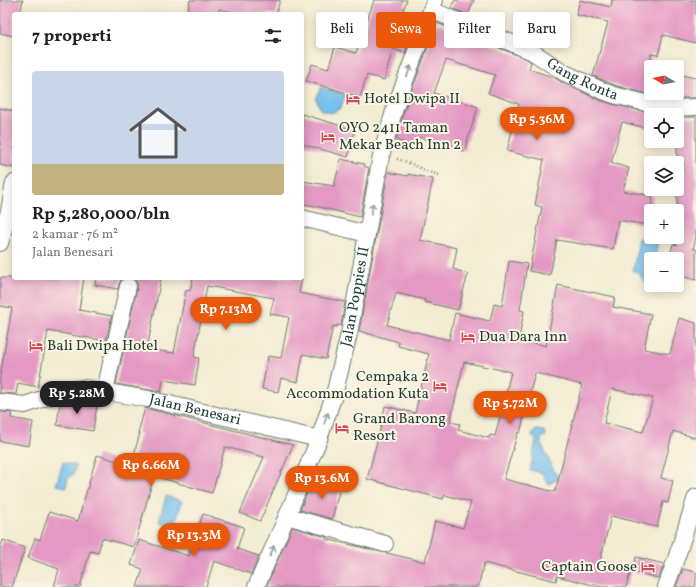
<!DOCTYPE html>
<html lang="id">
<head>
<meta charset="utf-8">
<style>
	body { margin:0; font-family:Vollkorn,serif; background:#f6f6f6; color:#222; height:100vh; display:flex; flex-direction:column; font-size:15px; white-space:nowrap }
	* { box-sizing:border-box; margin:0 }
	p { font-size:13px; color:#767676 }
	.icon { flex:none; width:22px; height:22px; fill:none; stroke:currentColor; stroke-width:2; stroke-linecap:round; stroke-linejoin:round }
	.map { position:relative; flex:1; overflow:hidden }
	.side { position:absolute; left:12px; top:12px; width:292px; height:268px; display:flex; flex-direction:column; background:#fff; border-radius:4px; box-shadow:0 2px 10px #0003 }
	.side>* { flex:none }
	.banner { position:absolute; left:316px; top:12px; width:320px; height:36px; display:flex; gap:8px }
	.needle { width:26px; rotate:280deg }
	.fabs { position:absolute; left:644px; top:60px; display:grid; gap:8px }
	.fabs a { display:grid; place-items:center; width:40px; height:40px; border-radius:4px; background:#fff; box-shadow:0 2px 10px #0003; font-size:20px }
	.price { position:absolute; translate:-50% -34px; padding:0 9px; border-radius:14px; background:#ea580c; color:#fff; font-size:13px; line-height:26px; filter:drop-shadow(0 1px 2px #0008) }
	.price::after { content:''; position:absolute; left:50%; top:24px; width:12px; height:9px; margin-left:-6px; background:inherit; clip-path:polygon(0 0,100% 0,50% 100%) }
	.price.active { background:#222; color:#fff }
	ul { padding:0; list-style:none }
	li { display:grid; align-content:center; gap:8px; height:212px; padding:0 20px }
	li+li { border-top:1px solid #e0e0e0 }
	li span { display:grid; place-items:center; height:124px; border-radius:4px; color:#555 }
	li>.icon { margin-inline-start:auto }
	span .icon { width:72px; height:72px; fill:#fffc; stroke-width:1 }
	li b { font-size:17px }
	h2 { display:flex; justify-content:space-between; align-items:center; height:48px; padding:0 20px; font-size:17px }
	.chip { padding:0 14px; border-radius:4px; background:#fff; box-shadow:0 2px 10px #0003; font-size:14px; line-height:36px }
	.chip.active { background:#ea580c; color:#fff }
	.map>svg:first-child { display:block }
</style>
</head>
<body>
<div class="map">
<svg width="696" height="587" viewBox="0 0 696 587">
	<rect width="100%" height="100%" fill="#fcf5e5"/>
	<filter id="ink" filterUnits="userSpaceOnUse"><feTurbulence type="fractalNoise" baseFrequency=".025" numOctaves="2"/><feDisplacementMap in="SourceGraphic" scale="8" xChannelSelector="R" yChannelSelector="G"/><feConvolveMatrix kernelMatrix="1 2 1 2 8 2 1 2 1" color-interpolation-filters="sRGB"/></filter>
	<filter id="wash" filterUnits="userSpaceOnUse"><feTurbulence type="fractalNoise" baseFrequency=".012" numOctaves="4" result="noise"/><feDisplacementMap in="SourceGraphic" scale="16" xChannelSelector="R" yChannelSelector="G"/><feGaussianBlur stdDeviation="0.9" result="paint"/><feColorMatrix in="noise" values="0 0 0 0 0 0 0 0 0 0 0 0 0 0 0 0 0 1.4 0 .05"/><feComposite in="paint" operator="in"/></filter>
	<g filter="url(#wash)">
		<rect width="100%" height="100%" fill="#f3ecd3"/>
		<g fill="#75bfee" stroke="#4a7e91">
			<polygon points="321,87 345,95 341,108 332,113 321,110 316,99"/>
			<polygon points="639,238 658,241 655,259 651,259 651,278 645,282 638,272 633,271"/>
			<polygon points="537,430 544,431 546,436 541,438 541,443 558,479 548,484 542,473 530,470 536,440 532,436 533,432"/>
			<polygon points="63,462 76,466 74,473 68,479 66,487 56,485"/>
			<polygon points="166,496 182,501 175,526 159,522"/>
		</g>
		<g id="blocks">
			<g fill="#e499c4" fill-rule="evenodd">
				<polygon points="0,0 23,0 20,14 14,14 14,36 0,33"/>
				<polygon points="190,0 280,0 276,14 242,14 219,9 218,14 187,14"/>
				<polygon points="374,0 407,0 403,10 419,16 405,53 393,49 384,80 367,75 360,97 306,81 312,64 328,69 335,47 356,53"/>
				<polygon points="455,0 474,0 468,15 451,8"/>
				<polygon points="580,0 611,7 612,0 696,0 696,43 663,35 658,55 651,54 651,93 677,93 677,74 696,78 696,98 674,98 652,95 617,86 593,76 608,22 576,15"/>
				<polygon points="437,23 527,59 531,62 529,69 555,78 561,82 599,100 612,104 658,115 651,115 651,129 622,122 611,163 629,168 623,191 653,196 648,225 618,220 613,249 557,240 550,275 529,271 542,207 535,205 544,160 507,151 519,104 488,93 495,75 446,60 434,93 478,107 464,151 419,137 416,147 396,140 404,111"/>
				<polygon points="0,108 14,111 14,168 0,165"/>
				<polygon points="302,114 355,130 348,157 302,144"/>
				<polygon points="677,117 696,117 696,237 693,249 696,249 696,280 677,275 677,259 669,259 673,244 677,245 677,194 684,162 677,160"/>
				<polygon points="341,159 364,164 364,166 369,168 360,217 315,206 302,204 302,181 334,186"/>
				<path d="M388,172L408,176V174L433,179L420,240L457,248L453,269L468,274L458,310L424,302L425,300L396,293L387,325L449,340L455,313L490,321L494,304L502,306L509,261L527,264L520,310L524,311L519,339L546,346L558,285L615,297L613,307L651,314L644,349L670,354L679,318L696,323V438L673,431L661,478L673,481L668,503L663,502L657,527L611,516L600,562L631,571L626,587H601L557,576L556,581L484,563L478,587H266L292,527L327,537L326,539L425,562L435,521L463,528L471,502L445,495L443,499L367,479L380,430L385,406L415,413L429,354L398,346L399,342L359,331ZM464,362L511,372L495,436L490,435L489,438L458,430L460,424L450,422ZM535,373L582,385L555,492L504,479L518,432L520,433ZM612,389L653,398L643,432L604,423Z"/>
				<polygon points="0,278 84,278 79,310 112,316 106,341 48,331 38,387 18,383 16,394 0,393 0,376 12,308 0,306"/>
				<polygon points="96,278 123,278 121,280 119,284 118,289 95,285"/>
				<polygon points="133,278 161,278 147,349 174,353 186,290 190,291 193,278 302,278 299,293 345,302 341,326 337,325 337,327 333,326 326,359 303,354 298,382 281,378 278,392 262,389 268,356 281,358 289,317 270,314 274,298 207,286 194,357 199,358 195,385 163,380 161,392 116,384 137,288 137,283"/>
				<polygon points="67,400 97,405 93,431 57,425 60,402"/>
				<polygon points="145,408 293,445 260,521 240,513 264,457 225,447 212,493 154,476 134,547 102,538 98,553 90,551 80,587 54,587 59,569 28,558 35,538 40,540 49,512 78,521 97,455 131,465 140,433 138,433"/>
				<polygon points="0,412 12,413 11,418 33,422 29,446 0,441"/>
				<polygon points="321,479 341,484 332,519 300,510 308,490 318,492"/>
				<polygon points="203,514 244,527 237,549 259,556 251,574 214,561 206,587 137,587 143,569 131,565 139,540 189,556"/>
				<polygon points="3,540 25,548 12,587 0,587 0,549"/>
				<polygon points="636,557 664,564 659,578 633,572"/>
				<polygon points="683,569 696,572 696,581 695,587 676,587"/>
			</g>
		</g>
	</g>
	<g filter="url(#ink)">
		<use href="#blocks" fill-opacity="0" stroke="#697a6c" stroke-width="1"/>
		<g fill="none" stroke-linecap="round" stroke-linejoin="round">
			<g stroke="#697a6c" stroke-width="18">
				<g id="street">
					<path id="s1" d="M431,10L531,51L565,73L603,91L614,95L650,104L673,108L696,107"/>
					<polyline points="302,218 367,234"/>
					<polyline points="0,243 9,211 14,183"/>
					<polyline points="105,391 128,286"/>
					<path id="s2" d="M0,402L25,405L64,391L84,388L148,399L319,439"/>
					<polyline points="287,516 385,544"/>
					<path id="s3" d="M256,587L287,516L319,439L334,395L349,334L381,156L395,108L435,0"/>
					<polyline points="666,587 677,556 696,497"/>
				</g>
			</g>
			<polyline stroke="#697a6c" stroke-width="2.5" stroke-dasharray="1 3" stroke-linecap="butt" points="397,159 407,162 429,172 439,175"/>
			<use href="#street" stroke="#fff" stroke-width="16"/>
		</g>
		<defs><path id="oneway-shaft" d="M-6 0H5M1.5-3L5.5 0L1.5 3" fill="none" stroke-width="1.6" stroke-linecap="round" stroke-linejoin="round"/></defs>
		<g stroke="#8f9e9a">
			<use href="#oneway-shaft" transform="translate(409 71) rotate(-70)"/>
			<use href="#oneway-shaft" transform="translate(372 209) rotate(-80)"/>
			<use href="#oneway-shaft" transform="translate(326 418) rotate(-71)"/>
			<use href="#oneway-shaft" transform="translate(272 551) rotate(-66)"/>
		</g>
	</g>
	<defs>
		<g id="hotel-bare" transform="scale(1.08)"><path d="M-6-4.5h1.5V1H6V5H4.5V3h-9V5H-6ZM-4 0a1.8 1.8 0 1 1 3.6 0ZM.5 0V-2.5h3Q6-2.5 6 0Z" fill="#d1495b" stroke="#fcf5e5" stroke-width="2.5" paint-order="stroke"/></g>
	</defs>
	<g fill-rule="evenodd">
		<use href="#hotel-bare" x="353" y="99"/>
		<use href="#hotel-bare" x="328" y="137"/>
		<use href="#hotel-bare" x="468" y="337"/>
		<use href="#hotel-bare" x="36" y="346"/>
		<use href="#hotel-bare" x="440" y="386"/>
		<use href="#hotel-bare" x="342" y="428"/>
		<use href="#hotel-bare" x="648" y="567"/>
	</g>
	<g text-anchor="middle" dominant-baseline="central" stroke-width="4" stroke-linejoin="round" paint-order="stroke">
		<g font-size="15" fill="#1f3d34" stroke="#fcf5e5">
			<text stroke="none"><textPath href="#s1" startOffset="167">Gang Ronta</textPath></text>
			<text stroke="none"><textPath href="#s3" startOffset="308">Jalan Poppies II</textPath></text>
			<text stroke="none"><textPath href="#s2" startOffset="200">Jalan Benesari</textPath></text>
		</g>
		<g font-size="15" fill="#1f3d34" stroke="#fcf5e5" text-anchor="start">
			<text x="364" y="99">Hotel Dwipa II</text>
			<text x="339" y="128">OYO 2411 Taman<tspan x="339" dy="17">Mekar Beach Inn 2</tspan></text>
			<text x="479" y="337">Dua Dara Inn</text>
			<text x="47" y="346">Bali Dwipa Hotel</text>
			<text x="429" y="377" text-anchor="end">Cempaka 2<tspan x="429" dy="17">Accommodation Kuta</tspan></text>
			<text x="353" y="419">Grand Barong<tspan x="353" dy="17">Resort</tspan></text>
			<text x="637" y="567" text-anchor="end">Captain Goose</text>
		</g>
	</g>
</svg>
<div class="fabs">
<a><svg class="needle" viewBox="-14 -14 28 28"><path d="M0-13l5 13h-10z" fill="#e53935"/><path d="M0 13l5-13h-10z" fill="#767676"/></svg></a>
<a><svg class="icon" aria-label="locate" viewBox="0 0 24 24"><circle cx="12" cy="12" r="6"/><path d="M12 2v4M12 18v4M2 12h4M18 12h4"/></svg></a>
<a><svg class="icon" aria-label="layers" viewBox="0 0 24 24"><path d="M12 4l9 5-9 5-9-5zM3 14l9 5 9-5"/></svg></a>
<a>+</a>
<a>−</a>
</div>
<b class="price" style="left:537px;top:141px">Rp 5.36M</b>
<b class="price" style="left:226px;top:331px">Rp 7.13M</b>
<b class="price active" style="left:77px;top:415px">Rp 5.28M</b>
<b class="price" style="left:510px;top:425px">Rp 5.72M</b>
<b class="price" style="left:151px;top:487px">Rp 6.66M</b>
<b class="price" style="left:322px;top:500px">Rp 13.6M</b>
<b class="price" style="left:194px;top:557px">Rp 13.3M</b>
<div class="banner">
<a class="chip">Beli</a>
<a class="chip active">Sewa</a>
<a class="chip">Filter</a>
<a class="chip">Baru</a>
</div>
<section class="side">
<h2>7 properti<svg class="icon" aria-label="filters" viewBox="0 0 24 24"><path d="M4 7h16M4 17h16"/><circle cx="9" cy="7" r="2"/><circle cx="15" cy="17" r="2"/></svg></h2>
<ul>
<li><span style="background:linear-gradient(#c9d6e8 75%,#c2b280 0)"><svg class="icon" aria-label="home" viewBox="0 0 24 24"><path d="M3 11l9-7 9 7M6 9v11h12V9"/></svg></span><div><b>Rp 5,280,000/bln</b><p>2 kamar · 76 m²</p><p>Jalan Benesari</p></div></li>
</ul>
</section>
</div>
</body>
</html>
